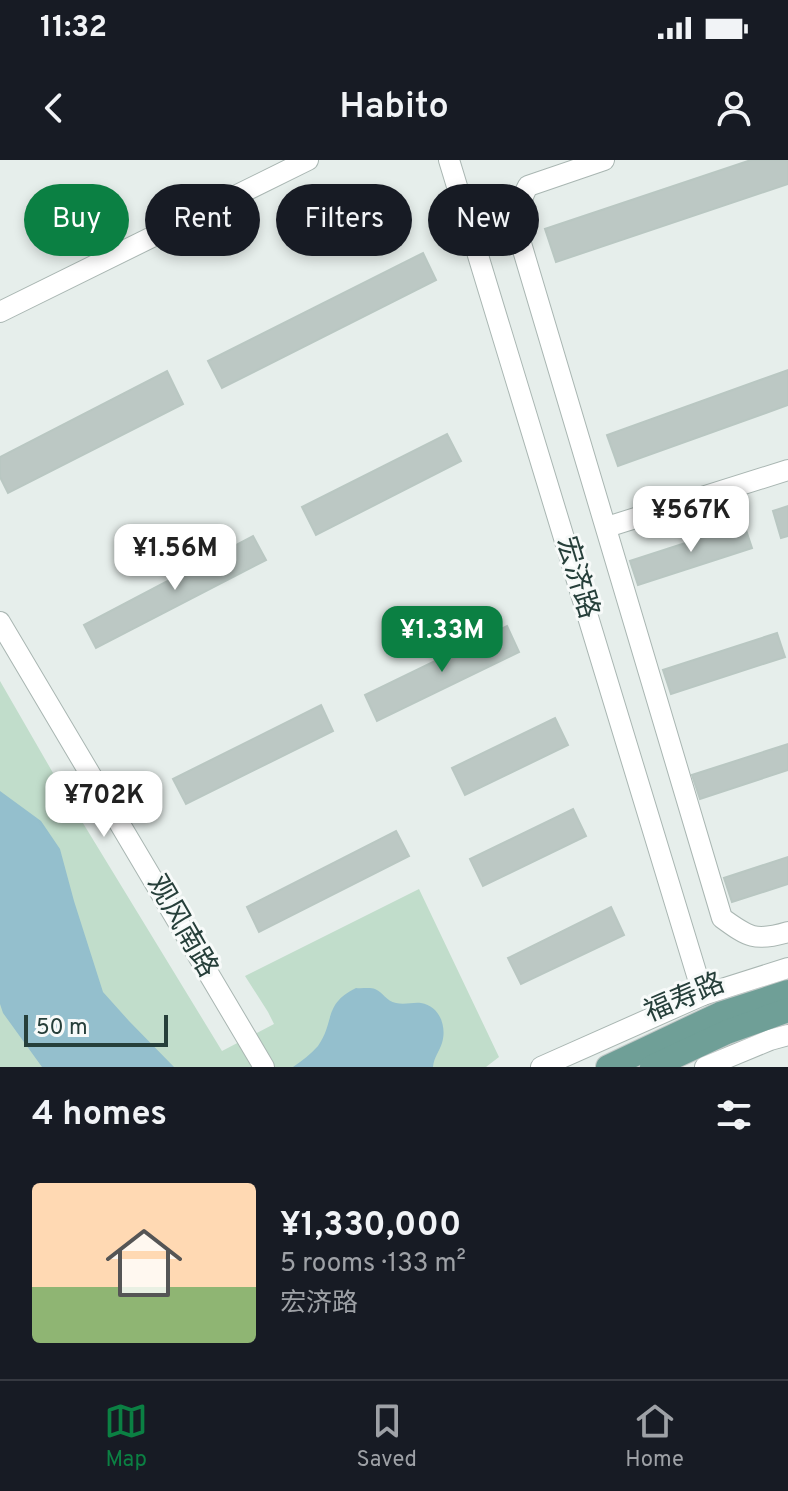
<!DOCTYPE html>
<html lang="en">
<head>
<meta charset="utf-8">
<style>
	body { margin:0; font-family:Overpass,"Noto Sans SC",sans-serif; background:#242831; color:#f1f3f6; height:100vh; display:flex; flex-direction:column; font-size:30px; white-space:nowrap }
	* { box-sizing:border-box; margin:0 }
	p { font-size:26px; color:#9ea1a6 }
	.icon { flex:none; width:44px; height:44px; fill:none; stroke:currentColor; stroke-width:2; stroke-linecap:round; stroke-linejoin:round }
	.map { position:relative; height:907px; overflow:hidden }
	.side { display:flex; flex-direction:column; background:#171b24; flex:1 }
	.side>* { flex:none }
	.hud { position:absolute; left:24px; top:24px; width:740px; height:72px; display:flex; gap:16px }
	.scale { position:absolute; left:24px; bottom:20px; width:144px; box-sizing:border-box; padding-left:8px; border:4px solid #263f3a; border-top:0; font-size:22px; line-height:28px; white-space:nowrap; color:#263f3a; -webkit-text-stroke:6px #f7faf9; paint-order:stroke }
	.price { position:absolute; translate:-50% -68px; padding:0 18px; border-radius:16px; background:#fff; color:#222; font-size:26px; line-height:52px; filter:drop-shadow(0 2px 4px #0008) }
	.price::after { content:''; position:absolute; left:50%; top:48px; width:24px; height:18px; margin-left:-12px; background:inherit; clip-path:polygon(0 0,100% 0,50% 100%) }
	.price.active { background:#0b8043; color:#fff }
	ul { padding:0; list-style:none }
	li { display:flex; align-items:center; gap:24px; height:200px; padding:0 32px }
	li+li { border-top:2px solid #363941 }
	li span { display:grid; place-items:center; flex:none; width:224px; height:160px; border-radius:8px; color:#555 }
	li>.icon { margin-inline-start:auto }
	span .icon { width:96px; height:96px; fill:#fffc; stroke-width:1 }
	li b { font-size:34px }
	h2 { display:flex; justify-content:space-between; align-items:center; height:96px; padding:0 32px; font-size:34px }
	.chip { padding:0 28px; border-radius:36px; background:#171b24; box-shadow:0 4px 12px #0003; font-size:28px; line-height:72px }
	.chip.active { background:#0b8043; color:#fff }
	.status { display:flex; justify-content:space-between; align-items:center; height:56px; padding:0 40px; background:#171b24; direction:ltr }
	.status svg { height:22px; fill:currentColor }
	header { display:flex; justify-content:space-between; align-items:center; height:104px; padding:0 32px; background:#171b24; font-size:36px; font-weight:600 }
	.tabs { display:flex; justify-content:space-around; align-items:center; height:112px; border-top:2px solid #363941; background:#171b24; font-size:22px; color:#9ea1a6 }
	.tabs a { display:grid; justify-items:center; gap:4px }
	.tabs .active { color:#0b8043 }
	.map>svg:first-child { display:block }
</style>
</head>
<body>
<div class="status"><b>11:32</b><svg viewBox="0 0 49 12"><path d="M0 12V9h3v3zM5 12V6h3v6zM10 12V3h3v9zM15 12V0h3v12zM26 1h20v11H26zM47 4h2v5h-2z"/></svg></div>
<header><svg class="icon" aria-label="back" viewBox="0 0 24 24"><path d="M15 5l-7 7 7 7"/></svg>Habito<svg class="icon" aria-label="person" viewBox="0 0 24 24"><circle cx="12" cy="8" r="4"/><path d="M4 21q1-7 8-7t8 7"/></svg></header>
<div class="map">
<svg width="788" height="907" viewBox="0 0 788 907">
	<rect width="100%" height="100%" fill="#e6eeeb"/>
	<polygon fill="#c1ddcb" points="0,521 64,632 222,891 274,864 268,852 245,816 419,729 499,897 486,907 0,907"/>
	<g fill="#94bfcd">
		<polygon points="0,631 41,661 60,689 74,741 103,832 129,861 174,907 42,907 3,853 0,844"/>
		<path d="M356,828C361,829 370,827 375,829C383,832 386,841 396,843C405,845 413,842 421,843C440,846 447,867 442,883C439,892 434,897 433,907H293C302,901 311,894 318,886C335,862 323,844 356,828Z"/>
	</g>
	<g fill="#bcc8c4" stroke="#b9c7c2" stroke-width="2">
		<polygon points="751,0 788,0 788,24 556,102 545,69"/>
		<polygon points="423,93 436,120 222,228 208,201"/>
		<polygon points="788,210 788,245 618,306 607,275"/>
		<polygon points="167,211 183,244 8,333 0,317 0,297"/>
		<polygon points="447,274 461,301 316,375 302,347"/>
		<polygon points="788,346 788,376 781,378 773,351"/>
		<polygon points="744,364 752,388 638,425 630,401"/>
		<polygon points="253,376 266,400 96,488 84,465"/>
		<polygon points="507,466 519,492 377,561 365,535"/>
		<polygon points="777,473 785,497 671,534 663,510"/>
		<polygon points="321,545 333,571 186,644 173,619"/>
		<polygon points="555,558 568,585 465,635 452,608"/>
		<polygon points="788,584 788,610 700,639 692,615"/>
		<polygon points="573,649 586,676 483,726 470,699"/>
		<polygon points="396,671 409,696 259,772 247,747"/>
		<polygon points="788,697 788,724 732,742 724,718"/>
		<polygon points="611,747 624,775 521,824 508,798"/>
	</g>
	<g fill="none" stroke-linecap="round" stroke-linejoin="round">
		<g stroke="#a9b6b2" stroke-width="22">
			<g id="minor">
				<polyline points="449,0 703,835"/>
				<path d="M604,0L528,26C518,44 517,59 520,80L722,758C748,777 755,782 788,772"/>
				<polyline points="0,152 308,0"/>
				<polyline points="607,367 788,310"/>
				<polyline points="0,462 264,907"/>
				<polyline points="541,907 703,835 788,808"/>
				<polyline points="705,907 770,880 788,875"/>
			</g>
		</g>
		<g stroke="#c2c9c8" stroke-width="26">
			<g id="major">
				<polyline points="608,907 720,854 788,832"/>
				<polyline points="652,907 727,872 788,850"/>
			</g>
		</g>
		<use href="#minor" stroke="#fff" stroke-width="20"/>
		<use href="#major" stroke="#6f9f97" stroke-width="24"/>
	</g>
	<g text-anchor="middle" dominant-baseline="central" stroke-width="6" stroke-linejoin="round" paint-order="stroke">
		<g font-size="28" fill="#263f3a" stroke="#f7faf9">
			<text transform="translate(576 418) rotate(73)">宏济路</text>
			<text transform="translate(181 767) rotate(60)">观风南路</text>
			<text transform="translate(685 839) rotate(-23)">福寿路</text>
		</g>
	</g>
</svg>
<div class="scale">50 m</div>
<b class="price" style="left:691px;top:394px">¥567K</b>
<b class="price" style="left:175px;top:432px">¥1.56M</b>
<b class="price active" style="left:442px;top:514px">¥1.33M</b>
<b class="price" style="left:104px;top:679px">¥702K</b>
<div class="hud">
<a class="chip active">Buy</a>
<a class="chip">Rent</a>
<a class="chip">Filters</a>
<a class="chip">New</a>
</div>
</div>
<section class="side">
<h2>4 homes<svg class="icon" aria-label="filters" viewBox="0 0 24 24"><path d="M4 7h16M4 17h16"/><circle cx="9" cy="7" r="2"/><circle cx="15" cy="17" r="2"/></svg></h2>
<ul>
<li><span style="background:linear-gradient(#ffd9b3 65%,#8fb573 0)"><svg class="icon" aria-label="home" viewBox="0 0 24 24"><path d="M3 11l9-7 9 7M6 9v11h12V9"/></svg></span><div><b>¥1,330,000</b><p>5 rooms · 133 m²</p><p>宏济路</p></div></li>
</ul>
</section>
<nav class="tabs">
<a class="active"><svg class="icon" aria-label="map" viewBox="0 0 24 24"><path d="M3 6l6-2 6 2 6-2v14l-6 2-6-2-6 2zM9 4v14M15 6v14"/></svg>Map</a>
<a><svg class="icon" aria-label="saved" viewBox="0 0 24 24"><path d="M7 4h10v16l-5-4-5 4z"/></svg>Saved</a>
<a><svg class="icon" aria-label="home" viewBox="0 0 24 24"><path d="M3 11l9-7 9 7M6 9v11h12V9"/></svg>Home</a>
</nav>
</body>
</html>
